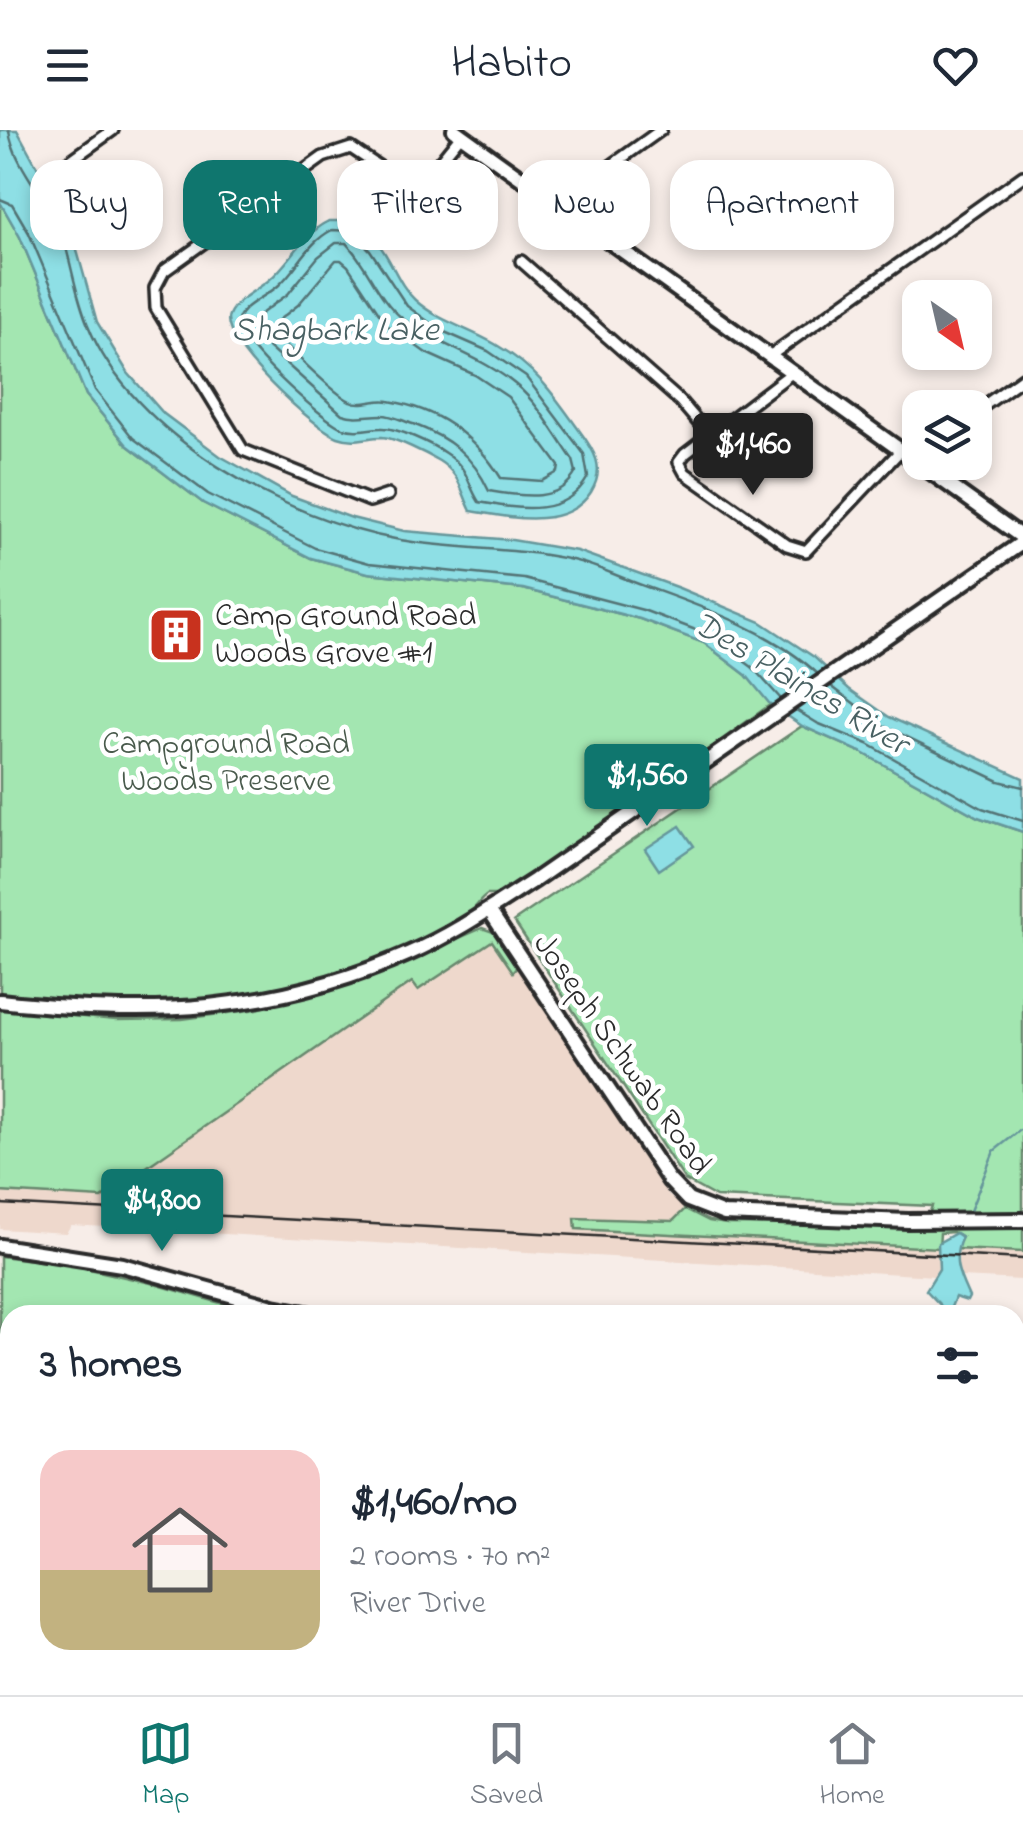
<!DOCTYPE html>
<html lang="en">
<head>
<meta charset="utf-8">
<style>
	body { margin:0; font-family:"Indie Flower",sans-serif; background:#f2f2f3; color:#1f2937; height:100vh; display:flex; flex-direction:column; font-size:38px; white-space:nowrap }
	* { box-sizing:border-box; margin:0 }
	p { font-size:32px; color:#747a83 }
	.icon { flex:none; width:55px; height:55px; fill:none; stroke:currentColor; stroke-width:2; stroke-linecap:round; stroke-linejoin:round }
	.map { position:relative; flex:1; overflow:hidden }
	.drawer { position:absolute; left:0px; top:1175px; width:1025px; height:390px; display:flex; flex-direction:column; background:#fff; border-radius:30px 30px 0 0; box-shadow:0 5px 15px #0003 }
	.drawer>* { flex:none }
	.guide { position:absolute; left:30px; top:30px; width:965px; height:90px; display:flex; gap:20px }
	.needle { width:65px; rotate:146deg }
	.tools { position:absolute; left:902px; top:150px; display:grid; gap:20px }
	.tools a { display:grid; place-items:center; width:90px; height:90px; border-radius:20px; background:#fff; box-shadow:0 5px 15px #0003; font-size:50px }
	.price { position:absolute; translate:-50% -85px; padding:0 22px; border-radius:10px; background:#0f766e; color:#fff; font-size:32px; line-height:65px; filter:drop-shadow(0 2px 5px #0008) }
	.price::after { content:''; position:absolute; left:50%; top:60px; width:30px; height:22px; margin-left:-15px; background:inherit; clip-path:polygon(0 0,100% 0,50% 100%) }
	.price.on { background:#222; color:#fff }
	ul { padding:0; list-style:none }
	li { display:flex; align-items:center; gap:30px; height:250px; padding:0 40px }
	li span { display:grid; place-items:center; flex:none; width:280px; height:200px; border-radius:30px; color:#555 }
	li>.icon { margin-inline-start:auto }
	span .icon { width:120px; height:120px; fill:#fffc; stroke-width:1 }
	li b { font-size:42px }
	h2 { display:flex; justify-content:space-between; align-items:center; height:120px; padding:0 40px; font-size:42px }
	.pill { padding:0 35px; border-radius:30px; background:#fff; box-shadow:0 5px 15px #0003; font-size:35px; line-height:90px }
	.pill.on { background:#0f766e; color:#fff }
	header { display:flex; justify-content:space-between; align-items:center; height:130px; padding:0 40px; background:#fff; font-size:45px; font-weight:600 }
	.menu { display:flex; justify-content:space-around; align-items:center; height:140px; border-top:2px solid #e0e1e3; background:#fff; font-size:28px; color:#747a83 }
	.menu a { display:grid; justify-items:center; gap:5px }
	.menu .on { color:#0f766e }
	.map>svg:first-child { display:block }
</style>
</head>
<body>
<header><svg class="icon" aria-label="menu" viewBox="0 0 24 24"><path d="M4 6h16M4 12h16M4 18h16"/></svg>Habito<svg class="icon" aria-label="heart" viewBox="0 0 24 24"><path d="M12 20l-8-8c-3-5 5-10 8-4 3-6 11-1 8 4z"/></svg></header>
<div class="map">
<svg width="1023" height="1565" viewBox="0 0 1023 1565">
	<rect width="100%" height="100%" fill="#f7ede8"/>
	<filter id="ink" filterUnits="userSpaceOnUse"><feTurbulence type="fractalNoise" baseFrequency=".01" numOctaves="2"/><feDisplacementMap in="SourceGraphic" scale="20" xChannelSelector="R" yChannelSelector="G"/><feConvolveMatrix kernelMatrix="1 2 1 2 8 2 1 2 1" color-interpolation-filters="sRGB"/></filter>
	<g filter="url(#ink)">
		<g fill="#eed8cc">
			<polygon points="496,803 669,1066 685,1079 673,1091 576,1088 576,1099 939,1118 939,1139 935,1146 71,1095 66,1103 0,1099 0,1062 195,1073 195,1057 160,1055 148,1036 450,825"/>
			<polygon points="956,1119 1023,1122 1023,1150 960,1147 956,1140"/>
		</g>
		<g fill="#a3e6b1" stroke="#67886e" stroke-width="2.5">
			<path d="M0,72L20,107L86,265L127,315L203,373L311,428L368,443L523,459L640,489L704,513L746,545L771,574L560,727L499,765H487C478,771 476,779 466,785C430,809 388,826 348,839C231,876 121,879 0,865Z"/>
			<polygon points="802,596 863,623 978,687 1023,702 1023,1083 929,1084 932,1076 716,1067 685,1050 514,791"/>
			<polygon points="482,798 496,803 518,836 513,842 492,811 418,860 412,852 102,1068 0,1062 0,879 116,890 182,889 257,879 371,846"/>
			<polygon points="685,1079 709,1091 727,1094 1023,1097 1023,1122 956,1119 962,1107 953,1102 940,1103 939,1118 576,1099 575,1088 673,1091"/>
			<polygon points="0,1126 72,1135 151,1153 262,1185 10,1185 10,1555 345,1555 352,1565 18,1565 0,1550"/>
			<polygon points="1015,1438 1023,1450 1023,1565 786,1565 780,1555 1015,1555"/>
			<polygon points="459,1555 560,1555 567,1565 444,1565"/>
		</g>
		<g fill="#8edfe5" stroke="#66979b" stroke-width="2.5">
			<polygon points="0,0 17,0 71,99 97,192 128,243 164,284 220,326 292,366 352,388 404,401 512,410 577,421 679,458 761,492 814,527 849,559 889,587 1023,648 1023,702 978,687 863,623 802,596 769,573 746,545 704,513 640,489 523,459 368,443 311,428 203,373 127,315 86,265 20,107 0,72"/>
			<path d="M329,91H355C362,98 371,104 377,112C392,130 398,154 415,170C438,191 468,198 495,214C535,237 553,263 579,300C594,320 606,338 591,362C566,401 509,387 471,381C461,361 460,344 439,331C427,324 396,308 382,307C366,307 355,313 338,307C313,298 218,211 229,185C236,169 256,161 269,150C291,132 302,104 329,91Z"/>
			<polygon points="680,696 694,716 659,740 645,719"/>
			<path d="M956,1103L962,1107C951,1130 959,1145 969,1167L967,1171L955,1167L950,1180L942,1177L926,1160L939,1139L938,1113Z"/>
			<polygon points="0,1305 10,1307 10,1501 0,1492"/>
			<polygon points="72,1555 271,1555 277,1565 84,1565"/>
		</g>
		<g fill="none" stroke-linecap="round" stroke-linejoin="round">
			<g stroke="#537375" stroke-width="2.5">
				<path d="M9,0C13,36 51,73 63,107C72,136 76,167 88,195C132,306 287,390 400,410C457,420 516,417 572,430C594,435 615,445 636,453C699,476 768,498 818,544"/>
				<polyline points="0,69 12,74 29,103 95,260 133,308 208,364 315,418 369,433 524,449 643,480 709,505 752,537 781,569"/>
				<path d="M332,100L351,101L370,120L407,176L440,200L488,221L526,247L584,324L588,347C565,388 519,379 479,372C466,352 470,339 445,323C432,314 397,297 381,298C367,298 357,303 343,298C324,292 232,209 238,190C243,174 268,166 279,155C298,138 308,112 332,100Z"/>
				<path d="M336,113H346C368,135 377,168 402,188C437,216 482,226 516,255C539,274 556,306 573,330L576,342C559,374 520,366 489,361C473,326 450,308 413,294C403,291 392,285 382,285C367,285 357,289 342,284L260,210L252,196L254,189L288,164L318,127Z"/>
				<path d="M336,130H341L348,136L387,195L426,223L475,245L508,267L559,336L558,342L542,351L501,348C475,306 439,279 389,271C377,268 362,277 350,271C335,264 278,210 271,196L298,175Z"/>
				<polyline points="831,556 884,596 999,651 1023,657"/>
				<polyline points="796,580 817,593 868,614 982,678 1023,691"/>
			</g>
			<g stroke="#66979b" stroke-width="2.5">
				<polyline points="970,1081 994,1021 1023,998"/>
				<polyline points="597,1565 619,1555"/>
			</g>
			<g stroke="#2b2b2b" stroke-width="16">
				<g id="street">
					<polyline points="67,33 113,0"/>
					<polyline points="559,73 661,0"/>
					<polyline points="521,131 680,271 710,306"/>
					<polyline points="771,225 1023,46"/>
					<polyline points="793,242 685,324 679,332 685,343 787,415 806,421 901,320"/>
					<polyline points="975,282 1023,248"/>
					<polyline points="388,365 370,371 243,320 156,178 155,158 164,141 323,27 351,18 402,52 414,55 428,46 461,5"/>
					<polyline points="1015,1410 1023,1422"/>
				</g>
			</g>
			<g stroke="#2b2b2b" stroke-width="20">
				<g id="secondary">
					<polyline points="454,0 1023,408"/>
					<polyline points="489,780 669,1050 688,1070 724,1084 908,1091 1023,1090"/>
					<path d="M0,871C148,887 272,884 410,823C454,804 494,776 535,750L1023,412"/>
					<polyline points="0,1116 122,1135 273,1177 317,1185"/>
					<polyline points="1015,1238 1023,1239"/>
				</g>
			</g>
			<g stroke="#2b2b2b" stroke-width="22">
				<polyline id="highway" points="0,1561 5,1565"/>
			</g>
			<use href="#street" stroke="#fff" stroke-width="9"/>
			<use href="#secondary" stroke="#fff" stroke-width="12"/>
			<use href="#highway" stroke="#fff" stroke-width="15"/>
			<polyline stroke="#2b2b2b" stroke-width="2.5" points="0,1074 1023,1129"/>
		</g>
	</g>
	<defs>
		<g id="building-square" transform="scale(2.875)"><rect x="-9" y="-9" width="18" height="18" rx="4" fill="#c8321e" stroke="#fff"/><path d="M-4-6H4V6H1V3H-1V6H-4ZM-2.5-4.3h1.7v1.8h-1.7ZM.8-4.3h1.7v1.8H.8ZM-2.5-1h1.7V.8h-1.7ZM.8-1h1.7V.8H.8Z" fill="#fff"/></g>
	</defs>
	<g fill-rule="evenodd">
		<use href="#building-square" x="176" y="505"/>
	</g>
	<g text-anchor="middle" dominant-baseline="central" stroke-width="9" stroke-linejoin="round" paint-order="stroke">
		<g font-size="32" fill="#2b2b2b" stroke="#fff" text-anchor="start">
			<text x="215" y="487">Camp Ground Road<tspan x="215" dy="37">Woods Grove #1</tspan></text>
		</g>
		<g font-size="32" fill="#495a4c" stroke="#fff">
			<text x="226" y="615">Campground Road<tspan x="226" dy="37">Woods Preserve</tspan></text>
		</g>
		<g font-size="32" fill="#2b2b2b" stroke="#fff">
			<text transform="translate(621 925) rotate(55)">Joseph Schwab Road</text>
		</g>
		<g font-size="35" font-style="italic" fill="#496163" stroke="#fff">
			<text x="335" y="201">Shagbark Lake</text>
			<text transform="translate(800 555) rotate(31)">Des Plaines River</text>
		</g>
	</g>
</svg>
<div class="tools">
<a><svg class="needle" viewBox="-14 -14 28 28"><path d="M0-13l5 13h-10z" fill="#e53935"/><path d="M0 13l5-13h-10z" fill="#747a83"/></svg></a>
<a><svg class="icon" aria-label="layers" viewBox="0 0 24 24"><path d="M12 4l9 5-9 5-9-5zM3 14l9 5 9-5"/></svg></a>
</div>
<b class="price on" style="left:753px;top:368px">$1,460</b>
<b class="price" style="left:647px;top:699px">$1,560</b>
<b class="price" style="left:162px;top:1124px">$4,800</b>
<div class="guide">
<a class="pill">Buy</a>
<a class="pill on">Rent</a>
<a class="pill">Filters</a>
<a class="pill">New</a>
<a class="pill">Apartment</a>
</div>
<section class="drawer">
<h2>3 homes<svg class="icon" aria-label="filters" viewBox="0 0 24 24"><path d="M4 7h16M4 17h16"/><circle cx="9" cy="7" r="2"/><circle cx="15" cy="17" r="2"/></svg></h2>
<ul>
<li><span style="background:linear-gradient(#f6c9c9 60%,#c2b280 0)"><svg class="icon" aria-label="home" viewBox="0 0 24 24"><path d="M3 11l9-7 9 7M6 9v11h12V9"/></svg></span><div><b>$1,460/mo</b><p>2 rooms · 70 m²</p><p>River Drive</p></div></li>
</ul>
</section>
</div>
<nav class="menu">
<a class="on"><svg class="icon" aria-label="map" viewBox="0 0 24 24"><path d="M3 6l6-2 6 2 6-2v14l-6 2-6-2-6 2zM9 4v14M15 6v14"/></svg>Map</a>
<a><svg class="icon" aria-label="saved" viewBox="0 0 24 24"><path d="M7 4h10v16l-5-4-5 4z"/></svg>Saved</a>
<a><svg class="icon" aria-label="home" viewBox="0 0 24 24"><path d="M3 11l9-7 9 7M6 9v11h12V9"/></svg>Home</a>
</nav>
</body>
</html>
